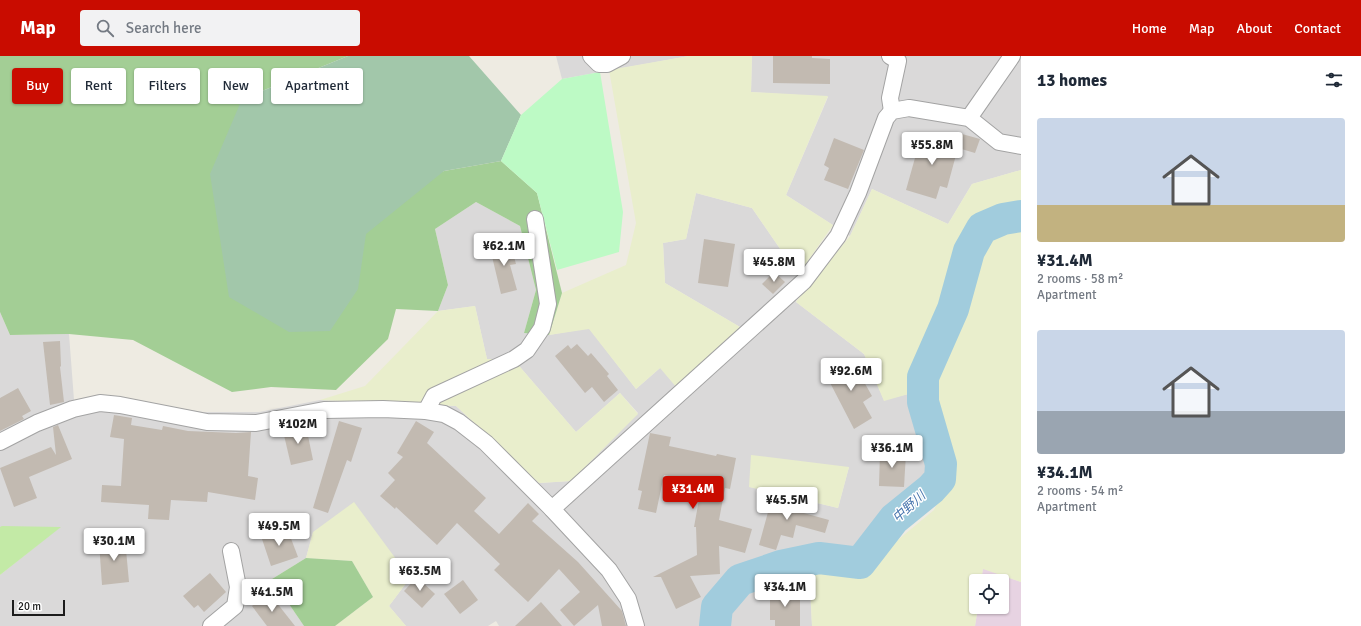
<!DOCTYPE html>
<html lang="en">
<head>
<meta charset="utf-8">
<style>
	body { margin:0; font-family:Signika,"Noto Sans JP",sans-serif; background:#f2f2f3; color:#1f2937; height:100vh; display:flex; flex-direction:column; font-size:15px; white-space:nowrap }
	* { box-sizing:border-box; margin:0 }
	p { font-size:13px; color:#747a83 }
	.icon { flex:none; width:22px; height:22px; fill:none; stroke:currentColor; stroke-width:2; stroke-linecap:round; stroke-linejoin:round }
	.map { position:relative; flex:1; overflow:hidden }
	.side { display:flex; flex-direction:column; background:#fff; width:340px }
	.side>* { flex:none }
	.hud { position:absolute; left:12px; top:12px; width:380px; height:36px; display:flex; gap:8px }
	.fabs { position:absolute; left:969px; top:518px; display:grid; gap:8px }
	.fabs a { display:grid; place-items:center; width:40px; height:40px; border-radius:4px; background:#fff; box-shadow:0 1px 3px #0004; font-size:20px }
	.scale { position:absolute; left:12px; bottom:10px; width:53px; box-sizing:border-box; padding-left:4px; border:2px solid #1c1c1c; border-top:0; font-size:11px; line-height:14px; white-space:nowrap; color:#1c1c1c; -webkit-text-stroke:3px #fff; paint-order:stroke }
	.price { position:absolute; translate:-50% -34px; padding:0 9px; border-radius:4px; background:#fff; color:#222; font-size:13px; line-height:26px; filter:drop-shadow(0 1px 2px #0008) }
	.price::after { content:''; position:absolute; left:50%; top:24px; width:12px; height:9px; margin-left:-6px; background:inherit; clip-path:polygon(0 0,100% 0,50% 100%) }
	.price.on { background:#c90c00; color:#fff }
	ul { padding:0; list-style:none }
	li { display:grid; align-content:center; gap:8px; height:212px; padding:0 16px }
	li span { display:grid; place-items:center; height:124px; border-radius:4px; color:#555 }
	li>.icon { margin-inline-start:auto }
	span .icon { width:72px; height:72px; fill:#fffc; stroke-width:1 }
	li b { font-size:17px }
	h2 { display:flex; justify-content:space-between; align-items:center; height:48px; padding:0 16px; font-size:17px }
	.chip { padding:0 14px; border-radius:4px; background:#fff; box-shadow:0 1px 3px #0004; font-size:14px; line-height:36px }
	.chip.on { background:#c90c00; color:#fff }
	header { display:flex; align-items:center; gap:24px; box-sizing:border-box; height:56px; padding:0 20px; background:#c90c00; color:#fff }
	header strong { font-size:19px }
	nav { display:flex; gap:22px; margin-inline-start:auto; font-size:14px }
	.search { width:280px; height:36px; background:#f2f2f3; display:flex; align-items:center; gap:10px; box-sizing:border-box; padding:0 14px; border-radius:4px; color:#747a83; font-size:15px }
	main { display:flex; flex:1; min-height:0 }
	.map>svg:first-child { display:block }
</style>
</head>
<body>
<header>
<strong>Map</strong>
<div class="search"><svg class="icon" aria-label="search" viewBox="0 0 24 24"><circle cx="10" cy="10" r="6"/><path d="M15 15l6 6"/></svg>Search here</div>
<nav><a>Home</a><a>Map</a><a>About</a><a>Contact</a></nav>
</header>
<main>
<div class="map">
<svg width="1021" height="570" viewBox="0 0 1021 570">
	<rect width="100%" height="100%" fill="#eeebe2"/>
	<g fill="#dad9d9" fill-rule="evenodd">
		<polygon points="556,0 689,0 562,23"/>
		<polygon points="752,0 1021,0 1021,114 972,128 948,168 872,133 850,180 786,139 828,41 751,36"/>
		<path d="M696,137L752,152L798,219L796,246L864,298L884,344L912,337L935,417L864,512L809,511L812,570H499L496,565L488,570H406L389,550L410,522L313,476L306,502L272,523L304,570H0V519L60,471H0V256L10,279L69,278L74,344L101,340L203,356H259L320,344L456,350L539,427L571,425L638,357L620,337L576,376L514,304L487,303L475,250L438,255L448,229L435,173L476,146L520,170L536,234L524,277L549,279L589,272L636,333L660,312L740,271L665,227L663,187L686,183ZM849,411L838,452L750,431Z"/>
	</g>
	<polygon fill="#e7d3e2" points="983,512 1021,526 1021,570 975,570 978,551 1002,551 1002,525 981,525"/>
	<g fill="#e9eecc">
		<polygon points="689,0 752,0 751,36 828,40 786,139 833,169 798,219 752,152 696,137 686,183 663,187 665,227 740,271 677,332 660,312 636,333 589,273 549,279 562,237 626,209 636,167 609,14"/>
		<polygon points="1021,114 1021,150 987,155 958,190 912,337 884,345 864,298 796,246 850,180 872,133 948,168 972,128"/>
		<polygon points="1021,169 1021,526 983,513 981,525 976,525 976,551 978,551 975,570 812,570 809,511 864,512 934,454 951,418 934,331 982,179"/>
		<polygon points="475,250 487,303 514,304 576,376 620,337 638,358 571,425 539,427 456,350 320,344 365,330 438,255"/>
		<polygon points="751,399 849,411 838,452 749,431"/>
		<polygon points="354,446 410,522 389,550 406,570 335,570 373,541 352,505 306,502 313,476"/>
	</g>
	<polygon fill="#c3eaa6" points="2,470 61,471 0,519 0,471"/>
	<g fill="#a3ce95">
		<polygon points="0,0 348,0 242,43 304,176 444,115 501,105 537,137 562,237 549,279 524,277 536,234 520,170 476,146 435,173 448,229 438,255 396,253 388,283 336,334 271,331 232,336 133,284 69,278 10,279 0,256"/>
		<polygon points="306,502 352,505 373,541 335,570 304,570 272,523"/>
	</g>
	<polygon fill="#a2c7aa" points="348,0 469,0 521,59 501,105 444,115 366,178 358,233 330,275 289,276 229,241 210,118 242,43"/>
	<polygon fill="#bdfac5" points="600,16 623,156 619,196 557,214 537,137 501,105 521,59 562,23"/>
	<g fill="none" stroke-linecap="round" stroke-linejoin="round">
		<polyline stroke="#a1ccdd" stroke-width="32" points="715,570 717,551 740,524 781,510 819,502 860,507 894,463 931,433 940,423 941,408 923,346 923,321 953,253 969,195 982,172 1003,163 1021,160"/>
	</g>
	<g fill="#c2bab1">
		<polygon points="773,0 812,0 812,2 830,3 830,28 773,27"/>
		<polygon points="922,77 959,88 947,132 940,130 936,143 906,134"/>
		<polygon points="962,78 980,83 975,97 958,92"/>
		<polygon points="834,82 864,94 848,133 824,124 829,112 824,109"/>
		<polygon points="704,183 735,188 728,231 698,227"/>
		<polygon points="510,186 516,208 510,209 517,234 501,238 490,192"/>
		<polygon points="774,216 785,226 773,238 762,228"/>
		<polygon points="60,285 61,310 60,311 64,346 50,349 43,286"/>
		<polygon points="577,288 588,300 591,297 609,318 607,320 618,334 604,346 592,331 585,337 555,300 568,289 571,293"/>
		<polygon points="851,303 872,340 863,346 872,362 854,373 825,317"/>
		<polygon points="18,332 31,355 22,360 24,363 0,375 0,342"/>
		<polygon points="114,359 132,362 131,369 162,374 163,370 188,375 236,377 251,376 248,420 258,422 255,444 208,436 207,446 171,444 169,464 148,463 149,449 101,446 102,429 121,430 124,383 110,381"/>
		<polygon points="339,365 362,372 351,406 347,404 328,457 313,452"/>
		<polygon points="416,365 434,376 427,387 486,442 474,455 499,478 528,447 539,458 532,465 578,506 622,555 626,570 602,570 598,549 574,570 560,554 580,536 559,513 528,546 494,514 500,508 457,467 437,489 396,451 395,453 380,440 395,424 388,417 403,401 397,397"/>
		<polygon points="58,369 72,403 29,421 37,442 14,451 0,412 51,391 56,399 53,371"/>
		<polygon points="306,370 313,404 291,409 283,375"/>
		<polygon points="650,377 671,381 669,390 716,400 717,398 736,402 730,433 725,432 719,464 752,473 745,497 719,490 720,518 690,520 701,541 676,553 661,521 653,521 697,499 696,471 694,471 702,427 664,419 656,457 638,453 642,435 638,434"/>
		<polygon points="880,396 906,397 904,431 879,430"/>
		<polygon points="773,438 803,447 800,456 829,464 825,477 796,469 793,482 781,479 776,494 759,489"/>
		<polygon points="287,472 298,501 271,510 261,480"/>
		<polygon points="125,483 129,526 102,529 99,486"/>
		<polygon points="210,517 226,536 204,556 198,549 194,552 183,540"/>
		<polygon points="417,521 435,538 422,552 404,535"/>
		<polygon points="463,524 478,544 460,558 444,538"/>
		<polygon points="800,534 800,570 775,570 775,564 770,564 770,535"/>
		<polygon points="269,537 295,570 267,570 252,550"/>
		<polygon points="541,546 562,570 515,570"/>
	</g>
	<g fill="none" stroke-linecap="round" stroke-linejoin="round">
		<g stroke="#a3a3a3" stroke-width="18">
			<g id="street">
				<polyline points="591,0 599,8 607,8 622,0"/>
				<polyline points="890,0 898,5 890,42 892,55"/>
				<polyline points="969,62 1012,0"/>
				<polyline points="426,355 434,340 514,303 527,294 542,272 548,248 535,163"/>
				<polyline points="0,386 37,367 73,353 100,347 120,349 207,366 256,367 324,354 383,353 426,355 444,358 459,366 486,387 552,453 609,514 628,543 636,570"/>
				<polyline points="552,453 804,225 838,180 858,137 886,62 892,55 909,52 969,62 999,86 1021,90"/>
				<polyline points="211,570 235,550 238,531 231,495"/>
			</g>
		</g>
		<use href="#street" stroke="#fff" stroke-width="16"/>
	</g>
	<g text-anchor="middle" dominant-baseline="central" stroke-width="3" stroke-linejoin="round" paint-order="stroke">
		<g font-size="13" font-style="italic" fill="#4774ad" stroke="#fff">
			<text transform="translate(909 451) rotate(-42)">中野川</text>
		</g>
	</g>
</svg>
<div class="fabs">
<a><svg class="icon" aria-label="locate" viewBox="0 0 24 24"><circle cx="12" cy="12" r="6"/><path d="M12 2v4M12 18v4M2 12h4M18 12h4"/></svg></a>
</div>
<div class="scale">20 m</div>
<b class="price" style="left:932px;top:110px">¥55.8M</b>
<b class="price" style="left:504px;top:211px">¥62.1M</b>
<b class="price" style="left:774px;top:227px">¥45.8M</b>
<b class="price" style="left:851px;top:336px">¥92.6M</b>
<b class="price" style="left:298px;top:389px">¥102M</b>
<b class="price" style="left:892px;top:413px">¥36.1M</b>
<b class="price on" style="left:693px;top:454px">¥31.4M</b>
<b class="price" style="left:787px;top:465px">¥45.5M</b>
<b class="price" style="left:279px;top:491px">¥49.5M</b>
<b class="price" style="left:114px;top:506px">¥30.1M</b>
<b class="price" style="left:420px;top:536px">¥63.5M</b>
<b class="price" style="left:785px;top:552px">¥34.1M</b>
<b class="price" style="left:272px;top:557px">¥41.5M</b>
<div class="hud">
<a class="chip on">Buy</a>
<a class="chip">Rent</a>
<a class="chip">Filters</a>
<a class="chip">New</a>
<a class="chip">Apartment</a>
</div>
</div>
<section class="side">
<h2>13 homes<svg class="icon" aria-label="filters" viewBox="0 0 24 24"><path d="M4 7h16M4 17h16"/><circle cx="9" cy="7" r="2"/><circle cx="15" cy="17" r="2"/></svg></h2>
<ul>
<li><span style="background:linear-gradient(#c9d6e8 70%,#c2b280 0)"><svg class="icon" aria-label="home" viewBox="0 0 24 24"><path d="M3 11l9-7 9 7M6 9v11h12V9"/></svg></span><div><b>¥31.4M</b><p>2 rooms · 58 m²</p><p>Apartment</p></div></li>
<li><span style="background:linear-gradient(#c9d6e8 65%,#9aa5b1 0)"><svg class="icon" aria-label="home" viewBox="0 0 24 24"><path d="M3 11l9-7 9 7M6 9v11h12V9"/></svg></span><div><b>¥34.1M</b><p>2 rooms · 54 m²</p><p>Apartment</p></div></li>
</ul>
</section>
</main>
</body>
</html>
